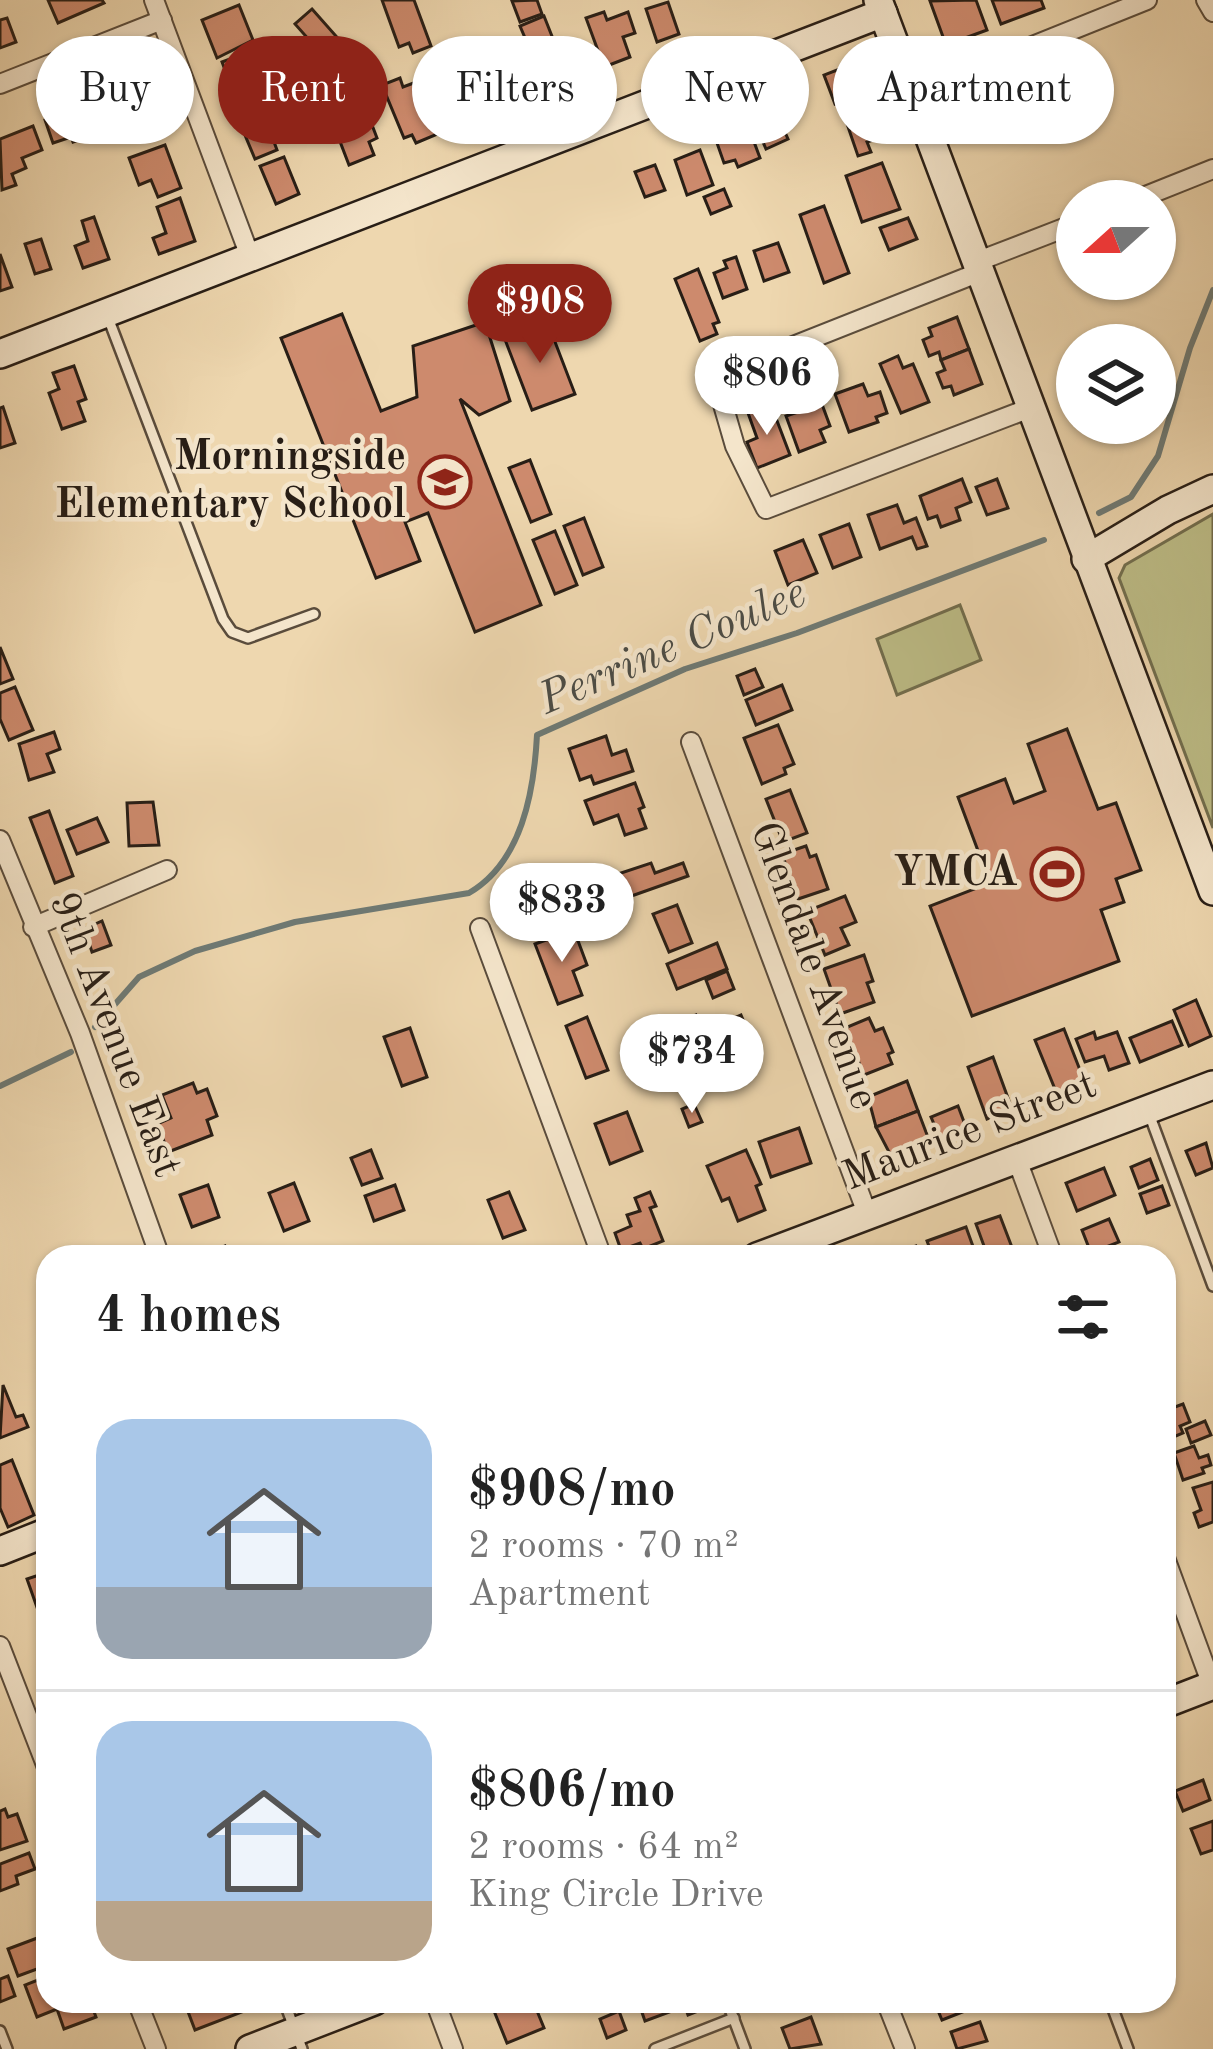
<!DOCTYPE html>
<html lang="en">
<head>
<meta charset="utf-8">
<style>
	body { margin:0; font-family:"Old Standard TT",serif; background:#f2f2f2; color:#222; height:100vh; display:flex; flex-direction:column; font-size:45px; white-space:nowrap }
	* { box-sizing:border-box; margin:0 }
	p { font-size:39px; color:#767676 }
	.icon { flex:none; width:66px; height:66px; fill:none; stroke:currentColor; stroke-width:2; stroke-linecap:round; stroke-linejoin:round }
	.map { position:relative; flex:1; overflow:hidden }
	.panel { position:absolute; left:36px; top:1245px; width:1140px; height:768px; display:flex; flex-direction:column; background:#fff; border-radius:36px; box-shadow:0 3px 9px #0004 }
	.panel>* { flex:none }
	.guide { position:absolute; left:36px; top:36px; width:1143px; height:108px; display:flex; gap:24px }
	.needle { width:78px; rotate:249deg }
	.tools { position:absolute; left:1056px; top:180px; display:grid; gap:24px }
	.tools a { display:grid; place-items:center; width:120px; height:120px; border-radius:50%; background:#fff; box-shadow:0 3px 9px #0004; font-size:60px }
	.price { position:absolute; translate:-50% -102px; padding:0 27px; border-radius:42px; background:#fff; color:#222; font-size:39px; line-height:78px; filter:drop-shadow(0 3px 6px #0008) }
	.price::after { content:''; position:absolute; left:50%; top:72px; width:36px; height:27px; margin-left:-18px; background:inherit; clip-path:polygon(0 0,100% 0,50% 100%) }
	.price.active { background:#8f2418; color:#fff }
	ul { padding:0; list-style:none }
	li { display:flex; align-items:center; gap:36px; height:300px; padding:0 60px }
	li+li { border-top:3px solid #e0e0e0 }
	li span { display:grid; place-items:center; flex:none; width:336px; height:240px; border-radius:36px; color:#555 }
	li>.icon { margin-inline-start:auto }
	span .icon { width:144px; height:144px; fill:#fffc; stroke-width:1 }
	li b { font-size:51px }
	h2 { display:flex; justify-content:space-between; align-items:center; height:144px; padding:0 60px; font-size:51px }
	.chip { padding:0 42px; border-radius:54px; background:#fff; box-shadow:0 3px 9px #0004; font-size:42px; line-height:108px }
	.chip.active { background:#8f2418; color:#fff }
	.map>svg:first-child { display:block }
</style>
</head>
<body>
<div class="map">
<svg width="1213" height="2049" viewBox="0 0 1213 2049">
	<rect width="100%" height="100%" fill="#eed7af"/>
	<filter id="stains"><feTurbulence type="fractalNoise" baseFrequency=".00167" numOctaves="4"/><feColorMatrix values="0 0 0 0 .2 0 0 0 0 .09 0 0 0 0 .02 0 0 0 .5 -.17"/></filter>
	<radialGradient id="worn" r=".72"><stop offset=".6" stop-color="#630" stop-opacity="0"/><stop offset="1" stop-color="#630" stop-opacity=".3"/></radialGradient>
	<g fill="#bdbd87" stroke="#726e4e" stroke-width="3">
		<polygon points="1213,514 1213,828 1119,578 1125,565"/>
		<polygon points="960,605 981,660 897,695 877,639"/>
	</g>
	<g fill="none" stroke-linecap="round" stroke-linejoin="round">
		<g stroke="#6e7a75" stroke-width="6">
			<polyline points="1099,513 1131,497 1158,456 1190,348 1213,290"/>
			<path d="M95,1027L139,977L195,951L295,922L469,893C522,862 534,792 537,735L685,669L797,633L1044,540"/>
			<polyline points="0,1086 71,1052"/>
		</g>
	</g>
	<g fill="#cd8a6d" stroke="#281e16" stroke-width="3">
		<polygon points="48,0 102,0 104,3 58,23"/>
		<polygon points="382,0 414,0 431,46 413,53 409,43 399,47"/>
		<polygon points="537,0 542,14 520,22 512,1"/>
		<polygon points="976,0 987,30 946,45 930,1"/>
		<polygon points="992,0 1041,0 1044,8 1001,24"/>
		<polygon points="668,2 679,34 657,42 646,9"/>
		<polygon points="239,5 253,40 217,58 202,20"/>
		<polygon points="312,9 351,53 334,68 295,24"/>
		<polygon points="604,12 607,20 628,12 635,33 623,37 630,57 604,67 586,18"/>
		<polygon points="544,16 557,49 534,59 520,26"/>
		<polygon points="7,18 16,42 0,48 0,20"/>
		<polygon points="255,50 264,72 255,76 263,95 238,105 222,62"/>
		<polygon points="850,65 862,94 835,104 824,75"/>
		<polygon points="496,77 507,106 486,114 475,85"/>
		<polygon points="400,78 403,87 419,81 440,133 416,143 412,135 404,138 382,85"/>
		<polygon points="350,81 358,101 337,109 330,90"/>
		<polygon points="120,83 149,114 133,130 119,114 110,123 95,107"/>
		<polygon points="269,103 278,127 270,131 277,150 255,159 237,116"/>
		<polygon points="88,104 97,128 85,132 87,137 73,142 71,137 53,143 45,120"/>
		<polygon points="352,106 357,117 339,124 335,113"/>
		<polygon points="864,114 873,140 867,142 871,152 858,156 846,121"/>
		<polygon points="779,119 788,139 766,149 757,128"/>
		<polygon points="361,121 364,128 372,125 377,138 369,142 374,155 349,165 336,131"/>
		<polygon points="33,126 42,150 22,158 26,168 12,174 16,185 2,190 0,139"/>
		<polygon points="750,131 760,158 738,167 735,160 724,163 717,143"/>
		<polygon points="165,145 181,188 158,197 151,180 139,185 129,158"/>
		<polygon points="700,150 713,185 687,195 675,160"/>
		<polygon points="284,157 299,194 276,204 260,166"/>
		<polygon points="882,163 900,209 862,222 846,176"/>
		<polygon points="655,165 665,190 645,197 635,172"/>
		<polygon points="724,189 731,206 711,214 704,197"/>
		<polygon points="180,198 195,241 159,254 153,238 166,233 157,207"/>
		<polygon points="824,206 849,273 824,283 800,215"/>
		<polygon points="94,217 109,259 83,268 75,246 88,241 82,221"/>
		<polygon points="908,218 917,239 889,250 880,228"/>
		<polygon points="41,239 51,269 35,274 25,244"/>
		<polygon points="778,243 789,272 764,281 754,251"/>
		<polygon points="0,254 12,287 0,291"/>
		<polygon points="736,257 747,289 723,298 714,273 727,268 724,261"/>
		<polygon points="698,269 719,322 713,324 717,334 700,341 675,279"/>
		<polygon points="342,314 381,411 417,397 413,346 485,322 510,401 479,415 460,399 541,605 475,632 428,513 405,522 420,561 376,578 281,338"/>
		<polygon points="957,317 969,349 941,360 939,352 929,356 923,340 932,336 929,328"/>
		<polygon points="547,321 575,394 532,410 504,337"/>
		<polygon points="969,349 982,384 954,395 951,386 943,388 937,373 945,370 941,360"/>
		<polygon points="898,356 903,368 913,364 929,402 901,413 880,364"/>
		<polygon points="74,366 86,399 78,402 85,421 62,429 49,393 59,389 53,373"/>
		<polygon points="813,380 830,426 820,430 825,442 799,452 786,416 807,409 799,386"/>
		<polygon points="863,384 868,396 880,392 887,413 876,417 878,422 849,432 835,394"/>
		<polygon points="771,405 790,455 757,468 747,442 757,438 748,413"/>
		<polygon points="3,407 15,443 0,448 0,408"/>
		<polygon points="530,460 551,514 531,522 509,468"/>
		<polygon points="962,479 971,502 956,508 960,520 941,527 937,516 928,519 920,496"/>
		<polygon points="997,479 1008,508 987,515 976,487"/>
		<polygon points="897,505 904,523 916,518 927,546 917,549 912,537 880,549 868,515"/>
		<polygon points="584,518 603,567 583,575 564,526"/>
		<polygon points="849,524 861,557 833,568 820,535"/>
		<polygon points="555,531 577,585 555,594 533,540"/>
		<polygon points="803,540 817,573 788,585 775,551"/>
		<polygon points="0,647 13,679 0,684"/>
		<polygon points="755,669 763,687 744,695 737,676"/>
		<polygon points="782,685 792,710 756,725 746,700"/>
		<polygon points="15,687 33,730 9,740 0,719 0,693"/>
		<polygon points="778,725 794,764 784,768 786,774 762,784 744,738"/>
		<polygon points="1067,729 1098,809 1116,803 1141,870 1116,879 1124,902 1101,910 1119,961 972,1016 930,906 990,883 958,797 1005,779 1014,803 1045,791 1028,744"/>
		<polygon points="54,732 60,749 47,754 54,772 29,780 19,744"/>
		<polygon points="606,736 612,755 626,750 633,771 594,784 591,776 580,780 569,749"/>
		<polygon points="635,783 644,807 639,809 646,828 625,835 618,815 594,824 585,801"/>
		<polygon points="790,790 807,833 783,842 766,799"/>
		<polygon points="153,802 159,845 129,846 127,803"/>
		<polygon points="49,811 73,876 55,883 30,818"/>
		<polygon points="97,818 108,842 77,854 67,830"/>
		<polygon points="806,846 810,857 816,855 828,889 798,899 782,854"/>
		<polygon points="651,863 655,873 683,863 688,876 623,899 615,875"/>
		<polygon points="845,896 856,922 841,928 849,945 825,955 807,911"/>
		<polygon points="677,905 692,943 669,952 653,914"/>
		<polygon points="102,921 111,945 92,952 90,946 81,949 75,933"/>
		<polygon points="574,930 587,965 573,971 582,995 558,1004 535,944"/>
		<polygon points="717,943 727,969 677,989 667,964"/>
		<polygon points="864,955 873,981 867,983 874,1002 840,1014 824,969"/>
		<polygon points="727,971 734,989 713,998 706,980"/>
		<polygon points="1196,1000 1211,1036 1189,1046 1174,1010"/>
		<polygon points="696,1015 704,1035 666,1051 658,1030"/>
		<polygon points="741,1015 756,1051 735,1060 720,1024"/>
		<polygon points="587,1017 608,1070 586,1078 566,1026"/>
		<polygon points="869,1018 875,1031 883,1028 893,1052 888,1054 892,1064 864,1075 845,1028"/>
		<polygon points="1172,1021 1182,1045 1140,1062 1130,1038"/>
		<polygon points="410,1028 427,1077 402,1086 384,1037"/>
		<polygon points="1064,1029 1085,1083 1057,1094 1035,1040"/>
		<polygon points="1094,1032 1096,1039 1117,1032 1129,1063 1109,1070 1104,1056 1085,1062 1076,1039"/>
		<polygon points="993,1057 1012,1109 987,1119 968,1067"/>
		<polygon points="907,1081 918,1111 876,1127 868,1097"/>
		<polygon points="193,1083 197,1093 207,1089 217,1116 207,1120 212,1135 163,1154 160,1146 165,1144 157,1124 171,1118 162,1095"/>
		<polygon points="694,1104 702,1122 689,1127 682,1109"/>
		<polygon points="958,1106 967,1130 941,1140 931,1117"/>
		<polygon points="918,1111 929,1140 890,1154 876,1127"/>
		<polygon points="627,1112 642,1151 610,1164 595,1124"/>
		<polygon points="799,1128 811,1163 771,1177 759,1142"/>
		<polygon points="1206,1143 1213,1168 1196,1175 1186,1151"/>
		<polygon points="371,1150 382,1178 362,1185 351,1158"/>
		<polygon points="746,1150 761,1184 756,1186 765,1210 738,1221 729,1198 722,1201 707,1166"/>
		<polygon points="1150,1159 1158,1180 1139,1188 1131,1167"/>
		<polygon points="1104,1168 1115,1195 1077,1211 1066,1183"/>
		<polygon points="294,1183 309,1221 284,1231 269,1193"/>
		<polygon points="208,1185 219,1217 192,1227 180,1195"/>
		<polygon points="395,1185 404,1210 374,1221 365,1196"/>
		<polygon points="1162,1186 1169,1205 1147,1213 1140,1194"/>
		<polygon points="509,1192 525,1230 503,1238 488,1200"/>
		<polygon points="650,1192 656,1206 650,1208 663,1241 643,1249 640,1243 621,1250 615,1233 631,1226 627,1215 640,1211 635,1198"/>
		<polygon points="1000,1216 1013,1250 988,1257 976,1224"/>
		<polygon points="1109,1219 1119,1242 1091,1253 1082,1230"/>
		<polygon points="966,1227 975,1252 962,1257 933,1257 927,1241"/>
		<polygon points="225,1246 229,1257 201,1257 200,1256"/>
		<polygon points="916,1246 921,1257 890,1257 890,1256"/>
		<polygon points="3,1385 16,1417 23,1415 28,1427 0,1438"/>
		<polygon points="1183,1404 1190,1422 1180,1426 1183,1433 1164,1441 1164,1411"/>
		<polygon points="1205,1421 1211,1435 1191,1443 1186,1429"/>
		<polygon points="1194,1446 1199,1458 1208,1455 1211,1465 1202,1468 1204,1473 1183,1480 1174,1453"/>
		<polygon points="12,1460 34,1515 8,1527 0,1508 0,1465"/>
		<polygon points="1213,1482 1213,1522 1199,1527 1194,1513 1201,1510 1193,1488"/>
		<polygon points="48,1572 48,1610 39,1613 27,1579"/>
		<polygon points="1203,1780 1210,1800 1183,1811 1175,1791"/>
		<polygon points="5,1809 8,1817 17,1814 27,1841 0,1850 0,1811"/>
		<polygon points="1213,1821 1213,1850 1201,1854 1191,1829"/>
		<polygon points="29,1853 35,1869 16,1876 18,1884 0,1891 0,1864"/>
		<polygon points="48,1934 48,1965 18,1976 8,1949"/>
		<polygon points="8,1976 15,1996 0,2002 0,1979"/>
		<polygon points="48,1976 48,2001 90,2001 96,2017 64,2029 57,2009 37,2017 25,1985"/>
		<polygon points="208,2001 238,2001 242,2012 195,2030 187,2009"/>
		<polygon points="490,2001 533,2001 544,2028 507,2043"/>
		<polygon points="575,2001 598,2001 600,2007 578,2009"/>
		<polygon points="638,2001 671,2001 675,2010 645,2021"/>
		<polygon points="683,2001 721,2001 721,2002 688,2015"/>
		<polygon points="934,2001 983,2001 983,2004 942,2020"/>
		<polygon points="619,2011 626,2030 607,2038 600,2019"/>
		<polygon points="811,2017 821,2044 790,2049 782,2028"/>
		<polygon points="980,2022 987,2041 957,2049 951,2032"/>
	</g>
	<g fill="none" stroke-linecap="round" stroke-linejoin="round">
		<g stroke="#5a4c3c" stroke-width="14">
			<g id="lane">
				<polyline points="107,315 223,619 232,632 248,638 314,614"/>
				<polyline points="1148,1111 1213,1286"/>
				<polyline points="284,2001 302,2049"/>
				<polyline points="727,2001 745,2049"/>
				<polyline points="1110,2001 1128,2049"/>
				<polyline points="0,2031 7,2049"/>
				<polyline points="655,2049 734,2018"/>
			</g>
		</g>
		<g stroke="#5a4c3c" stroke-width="22">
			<g id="street">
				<polyline points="154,0 251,259"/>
				<polyline points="1206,0 1213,12"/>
				<polyline points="0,84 162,20"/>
				<polyline points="913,94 1147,0"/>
				<polyline points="1133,201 1213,169"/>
				<polyline points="976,262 1077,223"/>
				<polyline points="980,272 715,377 735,446 766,509 1030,408"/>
				<polyline points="691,742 868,1216"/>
				<polyline points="0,840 80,1033 160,1257"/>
				<polyline points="33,927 167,870"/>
				<polyline points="480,928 602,1257"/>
				<polyline points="1017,1160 1053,1257"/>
				<polyline points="1164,1555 1213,1688"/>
				<polyline points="0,1646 48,1770"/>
				<polyline points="137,2001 156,2049"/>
				<polyline points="435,2001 453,2049"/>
				<polyline points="886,2001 905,2049"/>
			</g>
		</g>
		<g stroke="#281e16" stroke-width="32">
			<g id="secondary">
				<polyline points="878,0 1213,891"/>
				<polyline points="0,354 883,13"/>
				<polyline points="1086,559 1168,510 1213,489"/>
				<polyline points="757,1257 1213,1085"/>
				<polyline points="0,1551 48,1532"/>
				<polyline points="1164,1704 1213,1685"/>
				<polyline points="250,2049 374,2001"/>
			</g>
		</g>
		<use href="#lane" stroke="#f4e5cb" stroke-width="9"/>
		<use href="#street" stroke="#f4e5cb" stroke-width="18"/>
		<use href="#secondary" stroke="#f4e5cb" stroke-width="27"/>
	</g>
	<defs>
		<g id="school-ring" transform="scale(2.7)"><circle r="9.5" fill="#f4e5cb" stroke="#8f2418" stroke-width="1.5"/><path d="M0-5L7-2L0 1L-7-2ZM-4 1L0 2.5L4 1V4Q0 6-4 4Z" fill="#8f2418"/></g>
		<g id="stadium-ring" transform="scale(2.7)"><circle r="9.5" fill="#f4e5cb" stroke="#8f2418" stroke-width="1.5"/><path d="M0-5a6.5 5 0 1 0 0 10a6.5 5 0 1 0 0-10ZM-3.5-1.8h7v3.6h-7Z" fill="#8f2418"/></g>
	</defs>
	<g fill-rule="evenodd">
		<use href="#school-ring" x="445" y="482"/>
		<use href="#stadium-ring" x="1057" y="874"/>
	</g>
	<g text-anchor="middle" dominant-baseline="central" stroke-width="9" stroke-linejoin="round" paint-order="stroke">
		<g font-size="42" font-weight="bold" fill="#281e16" stroke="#f4e5cb" text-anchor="end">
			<text x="406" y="458">Morningside<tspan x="406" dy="48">Elementary School</tspan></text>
			<text x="1018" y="874">YMCA</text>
		</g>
		<g font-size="42" fill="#281e16" stroke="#f4e5cb">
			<text transform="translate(813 966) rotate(70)">Glendale Avenue</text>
			<text transform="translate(114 1035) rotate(69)">9th Avenue East</text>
			<text transform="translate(970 1132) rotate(-21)">Maurice Street</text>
		</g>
		<g font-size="45" font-style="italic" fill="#4b4c46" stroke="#f4e5cb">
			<text transform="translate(673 648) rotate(-23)">Perrine Coulee</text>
		</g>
	</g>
	<rect width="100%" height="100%" filter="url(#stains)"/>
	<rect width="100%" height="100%" fill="url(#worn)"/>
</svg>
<div class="tools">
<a><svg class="needle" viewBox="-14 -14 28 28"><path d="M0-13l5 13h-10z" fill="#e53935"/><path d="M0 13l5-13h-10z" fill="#767676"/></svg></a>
<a><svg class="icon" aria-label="layers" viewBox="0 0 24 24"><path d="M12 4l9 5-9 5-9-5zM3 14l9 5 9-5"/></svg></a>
</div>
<b class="price active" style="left:540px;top:366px">$908</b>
<b class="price" style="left:767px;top:438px">$806</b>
<b class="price" style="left:562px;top:965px">$833</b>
<b class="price" style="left:692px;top:1116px">$734</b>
<div class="guide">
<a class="chip">Buy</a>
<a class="chip active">Rent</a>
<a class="chip">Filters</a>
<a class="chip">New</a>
<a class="chip">Apartment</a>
</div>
<section class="panel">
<h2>4 homes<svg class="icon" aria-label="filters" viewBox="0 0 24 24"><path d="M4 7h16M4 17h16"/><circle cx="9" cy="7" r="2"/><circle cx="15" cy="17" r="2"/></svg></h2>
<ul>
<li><span style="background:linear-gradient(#a9c7e8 70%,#9aa5b1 0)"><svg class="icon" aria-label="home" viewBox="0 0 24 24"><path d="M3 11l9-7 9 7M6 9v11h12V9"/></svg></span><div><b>$908/mo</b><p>2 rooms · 70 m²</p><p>Apartment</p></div></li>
<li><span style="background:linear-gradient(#a9c7e8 75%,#b9a48a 0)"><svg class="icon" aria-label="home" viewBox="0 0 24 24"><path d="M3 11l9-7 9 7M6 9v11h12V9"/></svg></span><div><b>$806/mo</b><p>2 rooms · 64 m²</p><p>King Circle Drive</p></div></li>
</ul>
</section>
</div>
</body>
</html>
